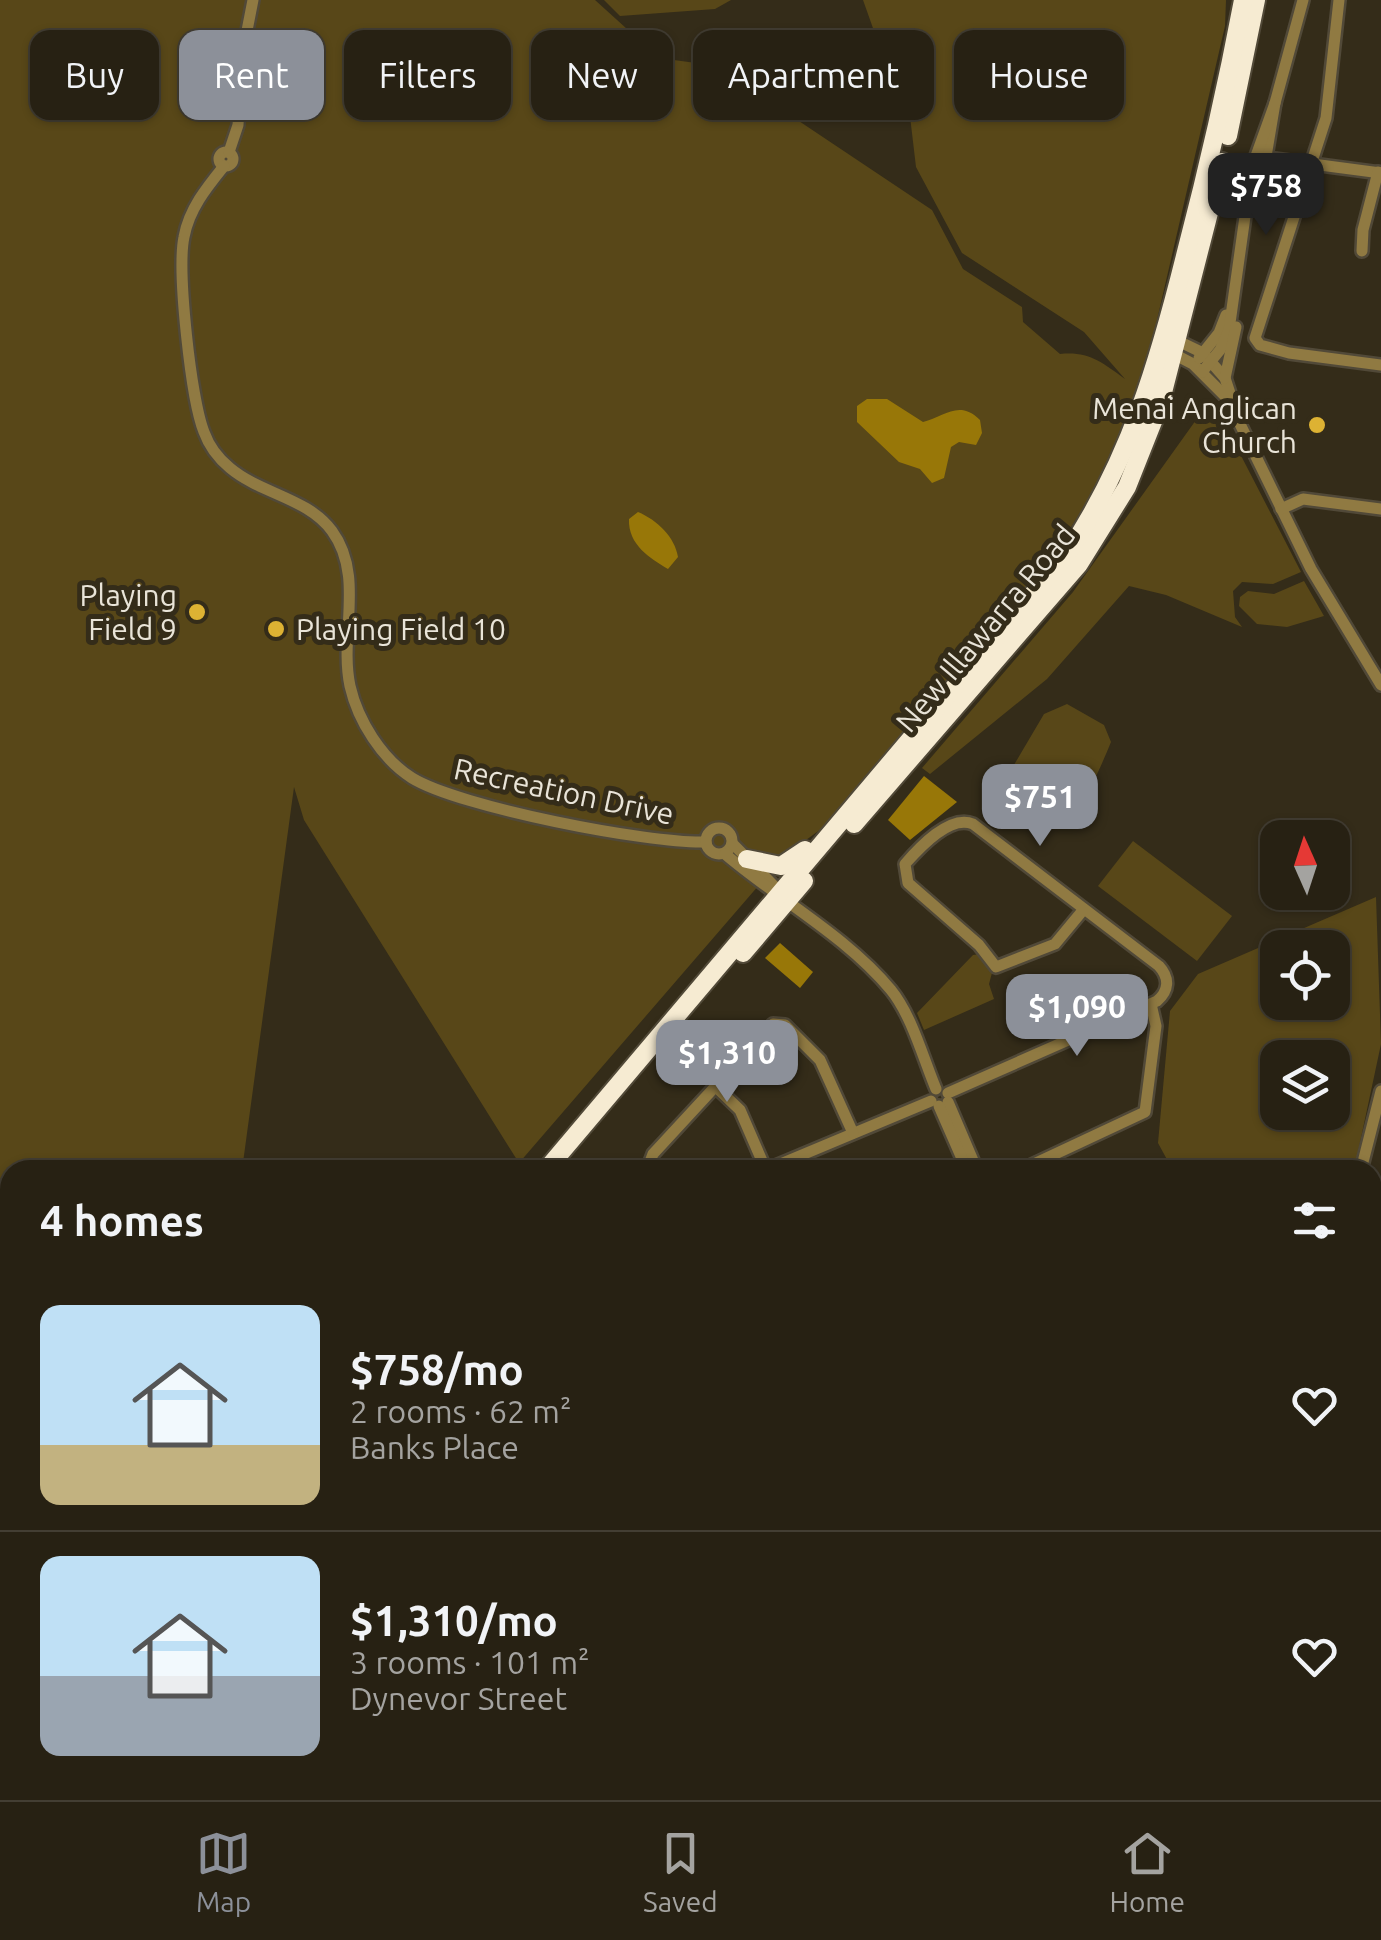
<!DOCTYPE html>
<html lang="en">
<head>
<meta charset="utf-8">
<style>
	body { margin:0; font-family:Ubuntu,sans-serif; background:#332e21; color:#f1f3f6; height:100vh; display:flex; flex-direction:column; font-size:38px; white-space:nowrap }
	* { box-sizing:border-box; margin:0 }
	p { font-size:32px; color:#a4a3a0 }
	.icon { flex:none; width:55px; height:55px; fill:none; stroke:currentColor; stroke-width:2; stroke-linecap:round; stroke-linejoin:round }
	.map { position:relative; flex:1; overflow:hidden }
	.panel { position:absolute; left:0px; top:1160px; width:1382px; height:640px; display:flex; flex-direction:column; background:#272113; border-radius:30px 30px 0 0; box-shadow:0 2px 8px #0004,0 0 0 2px #433e33 }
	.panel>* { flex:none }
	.guide { position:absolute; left:30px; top:30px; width:1322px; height:90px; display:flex; gap:20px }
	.needle { width:65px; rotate:357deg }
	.controls { position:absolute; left:1260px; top:820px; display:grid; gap:20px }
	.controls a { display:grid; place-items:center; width:90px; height:90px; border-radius:20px; background:#272113; box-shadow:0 2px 8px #0004,0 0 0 2px #433e33; font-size:50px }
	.price { position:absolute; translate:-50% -85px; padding:0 22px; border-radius:20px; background:#8c9099; color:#fff; font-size:32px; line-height:65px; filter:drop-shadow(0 2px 5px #0008) }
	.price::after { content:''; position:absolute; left:50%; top:60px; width:30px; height:22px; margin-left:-15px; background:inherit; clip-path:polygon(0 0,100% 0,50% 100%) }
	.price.active { background:#222; color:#fff }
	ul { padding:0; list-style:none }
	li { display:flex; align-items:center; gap:30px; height:250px; padding:0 40px }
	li+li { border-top:2px solid #433e33 }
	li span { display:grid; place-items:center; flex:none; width:280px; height:200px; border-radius:20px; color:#555 }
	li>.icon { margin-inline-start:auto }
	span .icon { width:120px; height:120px; fill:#fffc; stroke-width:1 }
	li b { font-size:42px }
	h2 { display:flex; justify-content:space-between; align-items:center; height:120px; padding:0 40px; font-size:42px }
	.chip { padding:0 35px; border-radius:20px; background:#272113; box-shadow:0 2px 8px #0004,0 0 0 2px #433e33; font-size:35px; line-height:90px }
	.chip.active { background:#8c9099; color:#fff }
	.dock { display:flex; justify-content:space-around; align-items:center; height:140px; border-top:2px solid #433e33; background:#272113; font-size:28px; color:#a4a3a0 }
	.dock a { display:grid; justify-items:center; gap:5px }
	.dock .active { color:#8c9099 }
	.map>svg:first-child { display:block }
</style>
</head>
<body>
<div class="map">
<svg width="1381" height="1800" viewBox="0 0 1381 1800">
	<rect width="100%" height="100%" fill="#342c19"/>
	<g fill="#584718" fill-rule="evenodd">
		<path d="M0,0H595L659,58L696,63L763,97L932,210L963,269L1022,307L1023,322L1060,354C1088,351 1102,362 1125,379L1084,332L962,253L916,167L905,74L874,31L863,0H1226L1225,26L1141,389L1114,460L1055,552L828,824L784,856L519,1163L304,820L294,787L242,1170H10V1748L0,1760Z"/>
		<polygon points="604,0 731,0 715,9 620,16"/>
		<polygon points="1218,411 1301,572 1273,584 1242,582 1233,591 1235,617 1242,627 1166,595 1129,586 1047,679 930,774 922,768 1073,592 1196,420 1202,413"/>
		<polygon points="1304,581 1324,616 1287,627 1257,624 1239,606 1240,597 1248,591 1274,594"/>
		<path d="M1067,704L1104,725L1111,742C1102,764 1076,829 1049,828C1032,828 1015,814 1000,805L998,792L1044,714Z"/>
		<polygon points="1133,841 1232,916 1197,961 1098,886"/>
		<path d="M1376,897L1381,1044L1355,1166L1346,1170H1216L1170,1165L1158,1143L1170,1011L1198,974ZM1278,948H1332V1002H1278ZM1278,1058H1332V1112H1278Z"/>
		<polygon points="980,954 993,969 989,984 994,999 924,1030 917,1013 973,955"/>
		<polygon points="1373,1762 1381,1766 1381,1800 1144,1800 1139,1790 1372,1790"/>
		<polygon points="32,1790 716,1790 714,1800 23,1800"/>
		<polygon points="748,1790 1110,1790 1115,1800 744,1800"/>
	</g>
	<g fill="#987708">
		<path d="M867,399H887L923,422C944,417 959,399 980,420L982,433L976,445L959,442L951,447L944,478L932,483L920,469L899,462L857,422V406Z"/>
		<path d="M638,512C657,520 675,537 678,557L668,569C650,558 628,545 629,519Z"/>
		<polygon points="924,776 957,802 910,840 888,820"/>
		<polygon points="780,943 813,972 800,988 765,958"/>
	</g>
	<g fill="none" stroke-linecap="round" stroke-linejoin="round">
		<g stroke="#514938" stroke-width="16">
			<g id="minor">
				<polyline points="1339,0 1326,118 1255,338 1260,345 1289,353 1381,365"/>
				<circle cx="226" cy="159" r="7"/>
				<polyline points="229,152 238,125 243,51 253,0"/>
				<polyline points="1267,158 1381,173"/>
				<path d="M224,166C207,187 189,209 184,237C177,271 191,400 204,432C209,446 219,459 230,468C261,494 308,498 332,531C365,576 339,635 350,686C358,721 382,759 412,778C459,807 649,844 706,842"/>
				<polyline points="1251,208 1261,186 1275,103 1303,0"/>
				<polyline points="1362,251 1363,230 1378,172"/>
				<polyline points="1174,339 1203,353 1225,378 1240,424 1311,569 1381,685"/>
				<polyline points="1168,351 1193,364 1233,404"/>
				<polyline points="1199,358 1219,333 1226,315"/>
				<polyline points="1202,372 1220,350 1229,330 1252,167 1275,103"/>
				<polyline points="1225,378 1236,327"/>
				<polyline points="1281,509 1303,499 1381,509"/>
				<circle cx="719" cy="841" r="13"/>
				<polyline points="733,844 785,897"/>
				<path d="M725,854C779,900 845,935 891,990C912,1016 923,1058 936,1089"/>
				<polyline points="716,1087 740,1110 766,1170 931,1101"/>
				<path d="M948,1093L1157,1001C1169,991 1170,978 1159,966L973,824C950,814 919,848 905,864L908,883L979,945L996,967L1055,944L1084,909"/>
				<polyline points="948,1102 977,1170"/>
				<polyline points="939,1106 967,1170"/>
				<polyline points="655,1170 650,1162 653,1154 773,1024 785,1025 820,1060 853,1133"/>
				<polyline points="1021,1170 1145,1112 1156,1026 1151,1004"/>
				<polyline points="1361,1170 1381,1091"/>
				<polyline points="1372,1204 1381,1205"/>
				<polyline points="1377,1426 1381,1429"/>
				<polyline points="1372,1674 1381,1686"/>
			</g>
		</g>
		<g stroke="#514938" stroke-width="22">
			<g id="highway">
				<polyline points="1228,136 1256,0"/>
				<polyline points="854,824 1079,564 1127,487 1160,404 1222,162"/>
				<polyline points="747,859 781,866 805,850"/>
				<polyline points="743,953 804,881"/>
				<path d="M546,1170L1067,554C1130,460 1159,361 1186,252C1208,168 1227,85 1243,0"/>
				<polyline points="4,1800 12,1790"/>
			</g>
		</g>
		<use href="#minor" stroke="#907a42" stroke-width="11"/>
		<use href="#highway" stroke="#f6ebd2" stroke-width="18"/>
	</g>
	<g fill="#ddb233" stroke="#342c19" stroke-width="4">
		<circle cx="1317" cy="425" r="10"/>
		<circle cx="197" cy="612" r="10"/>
		<circle cx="276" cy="629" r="10"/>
	</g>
	<g text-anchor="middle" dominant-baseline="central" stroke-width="10" stroke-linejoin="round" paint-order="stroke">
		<g font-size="30" fill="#e9e4d8" stroke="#342c19" text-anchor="end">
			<text x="1297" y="408">Menai Anglican<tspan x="1297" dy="34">Church</tspan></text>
			<text x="177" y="595">Playing<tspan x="177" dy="34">Field 9</tspan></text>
			<text x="296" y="629" text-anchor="start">Playing Field 10</text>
		</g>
		<g font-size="30" fill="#e9e4d8" stroke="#342c19">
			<text transform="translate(985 628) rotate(-50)">New Illawarra Road</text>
			<text transform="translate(564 791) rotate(12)">Recreation Drive</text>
		</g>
	</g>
</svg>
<div class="controls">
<a><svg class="needle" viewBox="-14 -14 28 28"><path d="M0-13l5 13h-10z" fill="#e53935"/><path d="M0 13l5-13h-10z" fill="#a4a3a0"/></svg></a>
<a><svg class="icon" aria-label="locate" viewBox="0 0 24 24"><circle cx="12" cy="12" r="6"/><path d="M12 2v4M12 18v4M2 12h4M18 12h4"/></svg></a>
<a><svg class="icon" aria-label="layers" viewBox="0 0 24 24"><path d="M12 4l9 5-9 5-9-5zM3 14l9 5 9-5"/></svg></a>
</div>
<b class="price active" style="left:1266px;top:238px">$758</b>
<b class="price" style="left:1040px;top:849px">$751</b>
<b class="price" style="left:1077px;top:1059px">$1,090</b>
<b class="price" style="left:727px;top:1105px">$1,310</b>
<div class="guide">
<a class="chip">Buy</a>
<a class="chip active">Rent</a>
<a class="chip">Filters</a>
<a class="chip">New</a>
<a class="chip">Apartment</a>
<a class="chip">House</a>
</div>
<section class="panel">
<h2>4 homes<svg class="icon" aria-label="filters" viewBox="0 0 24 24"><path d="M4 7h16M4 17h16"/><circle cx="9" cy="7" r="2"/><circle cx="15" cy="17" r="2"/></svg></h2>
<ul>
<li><span style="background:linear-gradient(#bfe0f5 70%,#c2b280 0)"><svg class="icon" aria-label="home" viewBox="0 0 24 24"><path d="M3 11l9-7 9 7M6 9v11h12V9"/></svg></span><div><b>$758/mo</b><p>2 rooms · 62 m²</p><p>Banks Place</p></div><svg class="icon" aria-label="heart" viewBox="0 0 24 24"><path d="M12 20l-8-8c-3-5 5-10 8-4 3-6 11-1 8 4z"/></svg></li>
<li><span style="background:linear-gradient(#bfe0f5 60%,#9aa5b1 0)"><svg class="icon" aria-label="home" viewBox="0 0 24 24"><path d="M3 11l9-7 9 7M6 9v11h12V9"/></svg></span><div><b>$1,310/mo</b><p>3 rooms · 101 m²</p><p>Dynevor Street</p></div><svg class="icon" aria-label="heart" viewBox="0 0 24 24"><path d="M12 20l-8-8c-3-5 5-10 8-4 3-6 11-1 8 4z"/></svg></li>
</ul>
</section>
</div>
<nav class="dock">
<a class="active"><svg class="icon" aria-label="map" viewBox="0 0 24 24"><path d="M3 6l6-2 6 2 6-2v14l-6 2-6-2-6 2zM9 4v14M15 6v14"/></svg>Map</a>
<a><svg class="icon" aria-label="saved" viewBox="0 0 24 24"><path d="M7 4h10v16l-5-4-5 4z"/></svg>Saved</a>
<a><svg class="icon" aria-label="home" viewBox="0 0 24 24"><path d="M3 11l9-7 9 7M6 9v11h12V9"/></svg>Home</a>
</nav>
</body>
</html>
